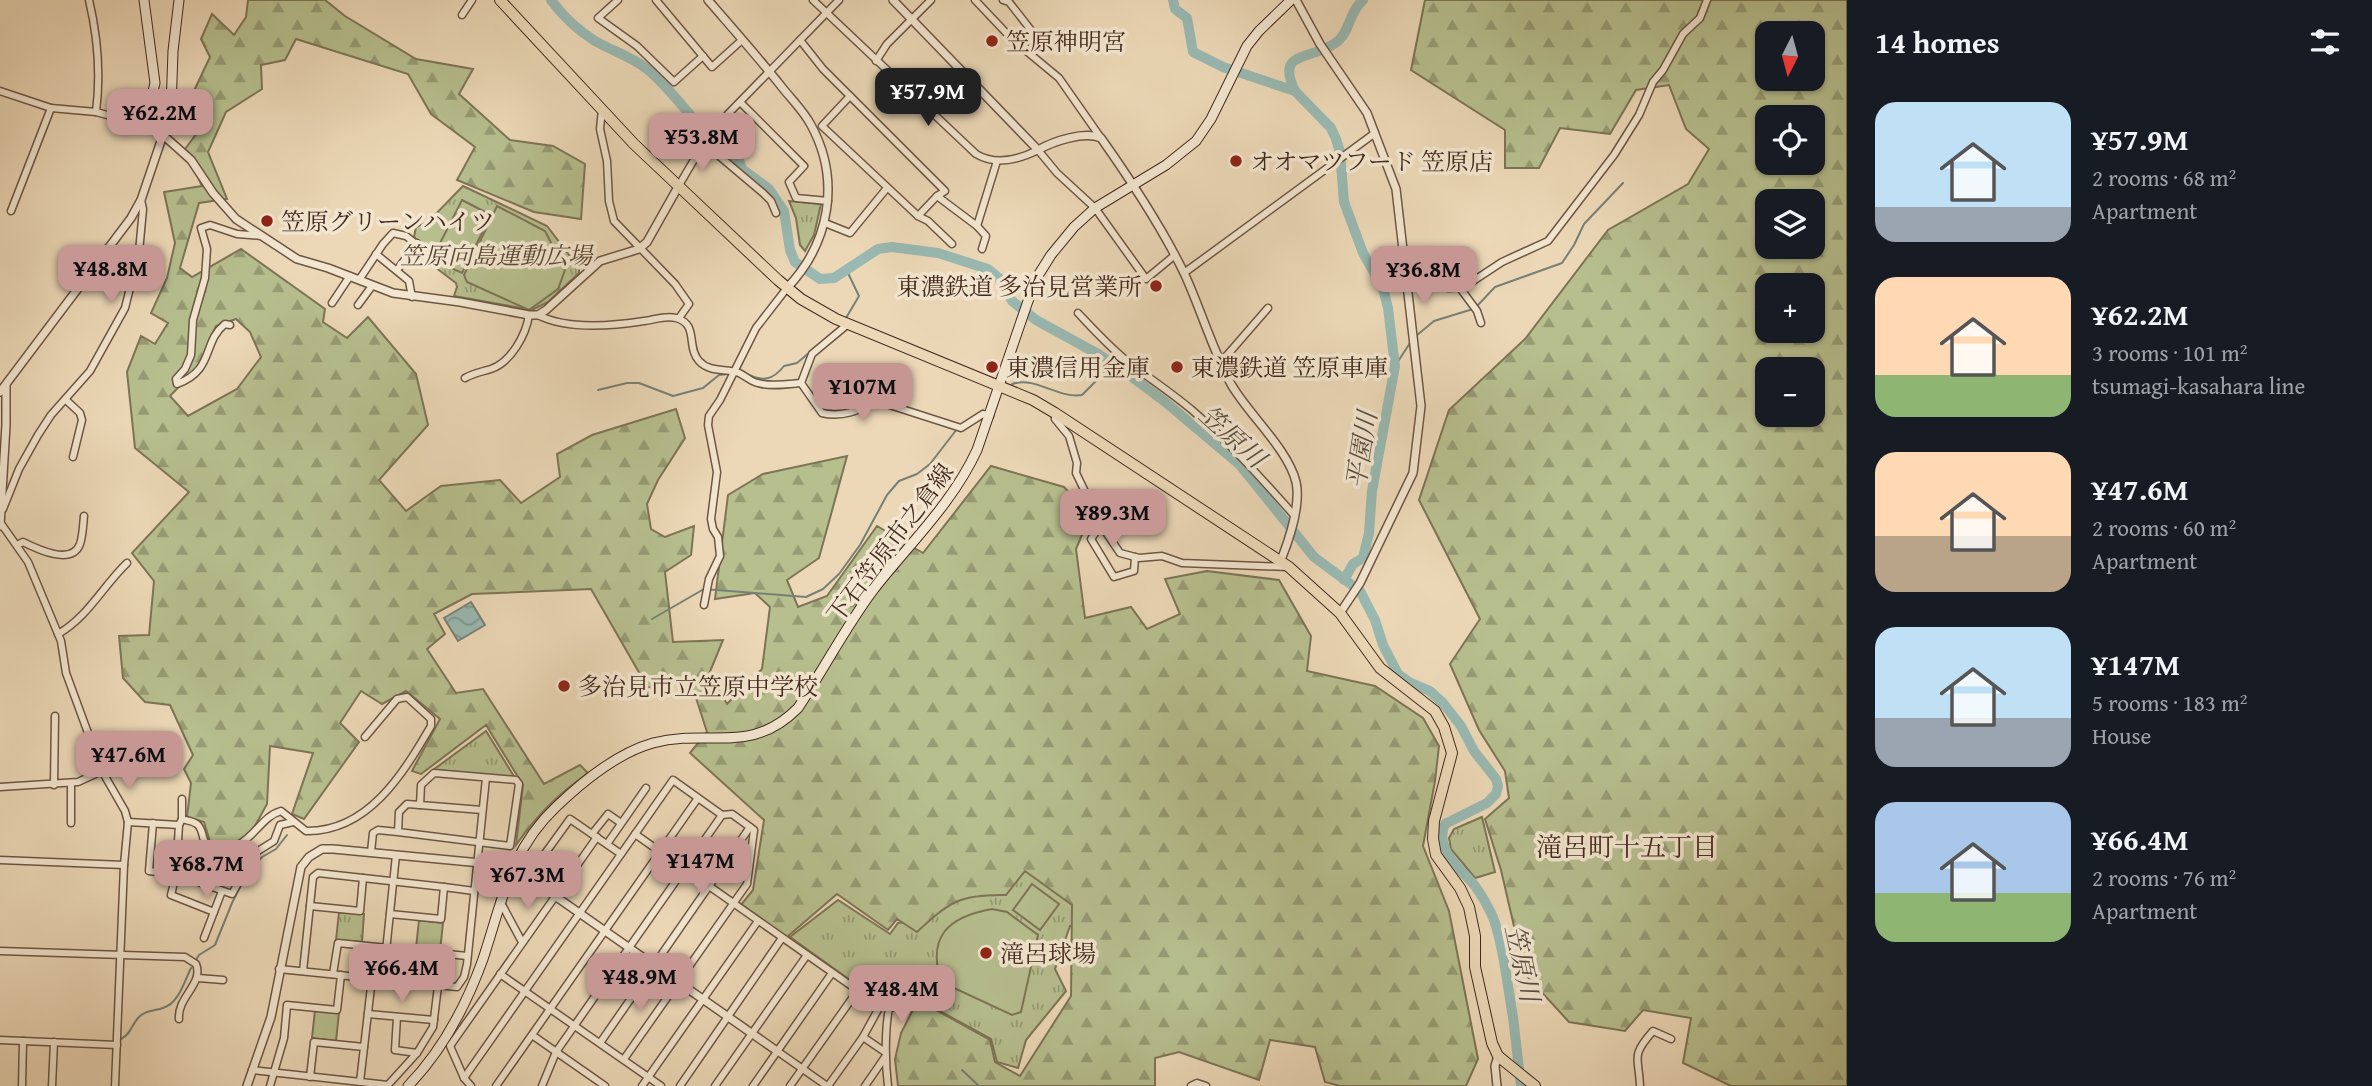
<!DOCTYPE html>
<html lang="en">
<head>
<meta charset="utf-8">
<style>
	body { margin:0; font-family:"Gentium Book Plus","Noto Serif JP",serif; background:#20242c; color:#f1f3f6; height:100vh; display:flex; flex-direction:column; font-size:26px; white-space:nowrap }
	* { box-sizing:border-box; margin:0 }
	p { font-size:23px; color:#9ea1a6 }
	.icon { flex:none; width:38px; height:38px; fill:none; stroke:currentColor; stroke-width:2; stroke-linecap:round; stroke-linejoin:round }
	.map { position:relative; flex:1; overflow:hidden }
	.details { display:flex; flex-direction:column; background:#171b24; width:525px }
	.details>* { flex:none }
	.needle { width:46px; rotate:186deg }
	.tools { position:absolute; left:1755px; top:21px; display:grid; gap:14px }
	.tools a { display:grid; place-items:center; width:70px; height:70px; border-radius:14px; background:#171b24; box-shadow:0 2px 5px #0004; font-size:35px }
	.price { position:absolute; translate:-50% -60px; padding:0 16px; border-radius:14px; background:#c59692; color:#111; font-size:23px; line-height:46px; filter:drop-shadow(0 2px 4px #0008) }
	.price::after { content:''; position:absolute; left:50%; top:42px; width:21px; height:16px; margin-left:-10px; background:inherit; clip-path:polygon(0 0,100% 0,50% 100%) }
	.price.active { background:#222; color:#fff }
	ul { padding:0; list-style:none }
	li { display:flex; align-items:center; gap:21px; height:175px; padding:0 28px }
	li span { display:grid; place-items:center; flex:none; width:196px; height:140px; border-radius:21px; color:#555 }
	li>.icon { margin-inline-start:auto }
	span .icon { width:84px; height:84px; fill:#fffc; stroke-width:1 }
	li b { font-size:30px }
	h2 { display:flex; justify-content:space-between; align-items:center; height:84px; padding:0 28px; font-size:30px }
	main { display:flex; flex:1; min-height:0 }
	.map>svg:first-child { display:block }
</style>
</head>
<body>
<main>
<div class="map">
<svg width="1847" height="1086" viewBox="0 0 1847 1086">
	<defs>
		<pattern id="grass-tufts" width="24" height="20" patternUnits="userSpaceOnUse" patternTransform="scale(1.75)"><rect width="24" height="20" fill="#b7bf8f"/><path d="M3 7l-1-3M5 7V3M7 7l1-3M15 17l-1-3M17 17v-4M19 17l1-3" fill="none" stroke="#969b74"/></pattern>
		<pattern id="forest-firs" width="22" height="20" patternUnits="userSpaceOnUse" patternTransform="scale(1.75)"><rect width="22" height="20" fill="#b7bf8f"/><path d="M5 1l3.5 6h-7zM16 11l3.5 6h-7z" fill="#969b74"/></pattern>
		<pattern id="water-waves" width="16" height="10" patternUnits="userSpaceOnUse" patternTransform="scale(1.75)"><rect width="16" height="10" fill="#99b9b2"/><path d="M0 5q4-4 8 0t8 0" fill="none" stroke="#7e9790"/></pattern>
	</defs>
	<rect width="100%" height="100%" fill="#ecd8b7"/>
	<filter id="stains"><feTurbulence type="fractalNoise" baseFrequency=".00286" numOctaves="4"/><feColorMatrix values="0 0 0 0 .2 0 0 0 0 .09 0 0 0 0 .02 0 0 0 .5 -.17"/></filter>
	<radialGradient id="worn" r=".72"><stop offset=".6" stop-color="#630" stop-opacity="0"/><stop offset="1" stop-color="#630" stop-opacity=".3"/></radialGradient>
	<g fill="url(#grass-tufts)" stroke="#7d7456" stroke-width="2">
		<polygon points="463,186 547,226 579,268 579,273 548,302 532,310 454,296 457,287 456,283 427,261 427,252 414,237 416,227 428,222"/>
		<polygon points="789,201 821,204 814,235 805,251 800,245 796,218"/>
		<polygon points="486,731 515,778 433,770"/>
		<polygon points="1482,817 1495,872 1475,878 1451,849 1449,838 1454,829"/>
		<polygon points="1059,833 1092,927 1070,926 1055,969 1066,991 1026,1040 1018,1068 997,1062 991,1039 918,999 893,1011 790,937 838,900 890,934 898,923 921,919"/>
		<polygon points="339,912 364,914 362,942 336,940"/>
		<polygon points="419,920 443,923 440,951 416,948"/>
		<polygon points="315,1010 339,1013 336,1041 312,1038"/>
	</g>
	<g fill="url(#forest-firs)" stroke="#7d7456" stroke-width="2" fill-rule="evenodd">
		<path d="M248,0H325L345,16L416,59L473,69L459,94L510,140L553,146L585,164L581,219L534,212L457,180L475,147L431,114L408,74L296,39L285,60L261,65L262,89L226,112L208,152L227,199L199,203L180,268L192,277L241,249L325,309L323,322L347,338L368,317L416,374L428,425L379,480L406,511L441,486L500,480L521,503L560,477L557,454L592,435L676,409L685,438L658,480L647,504L651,529L665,537L694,526L691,555L665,572L673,642L723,640L709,674L727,704L762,669L770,607L755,593L715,599L728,495L763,474L847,456L819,558L787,580L798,607L827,596L877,526L923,553L991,466L1064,487L1090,516L1076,549L1085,618L1131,607L1147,629L1180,614L1165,579L1207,571L1279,580L1311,636L1307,671L1375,686L1423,718L1439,746L1435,781L1423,846L1449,911L1478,1059L1466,1086H1340L1325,1082L1315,1047L1270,1040L1259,1080L1179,1052L1155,1058V1086H898L895,1059L901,1033L918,1000L990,1040L995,1062L1020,1076L1071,996L1072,905L1025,871L1006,895C961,894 950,901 917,932L897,919L888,930L837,894L787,937L740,906L753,890L764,820L690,753L707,732L689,676L648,688L591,589L472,594L434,614L445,634L427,649L456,693L483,689L544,784L580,765L588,773C556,796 539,813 516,845L523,785L486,725L421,774L412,771L440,719L406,691L382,704L361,691L340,723L359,742L304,819L292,814L313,753L270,746L267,804L251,833L225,849L211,845L204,822L187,817L191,783L184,769L193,755L170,705L145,702L123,678L119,636L149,635L154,581L132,553L189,492L135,448L127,372L141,336L155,344L168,323L151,313L167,278L175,243L164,192L202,186L185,149L197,133L183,114L210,57L201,39L212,14L234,35L246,17ZM236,319L250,332L261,357L237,389L188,416L170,396L198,367L216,326Z"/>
		<path d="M1425,0H1847V1086H1731L1683,1063L1691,1018L1643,1010L1625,1031L1569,1022L1525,974L1501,870L1485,819L1509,798L1505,771L1479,730L1450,664L1480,619L1419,500L1449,410L1525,339L1608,230L1688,184L1709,149L1686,129L1669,85L1636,90L1610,134L1560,128L1539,168H1505V130L1411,70ZM1768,33H1813V79H1768ZM1768,117H1813V163H1768ZM1768,201H1813V247H1768ZM1768,285H1813V331H1768ZM1768,369H1813V415H1768Z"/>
	</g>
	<g fill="#b7bf8f" stroke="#7d7456" stroke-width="2">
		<polygon points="462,200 491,215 462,273 432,259"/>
		<polygon points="497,206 545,231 565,270 558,289 529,310 467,282 464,275"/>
		<polygon points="1032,884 1059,904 1040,930 1013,910"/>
		<path d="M992,909L1007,912L1038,935L1021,1012L1012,1015L941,982C927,936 948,917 992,909Z"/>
	</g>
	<polygon fill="url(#water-waves)" stroke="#778077" stroke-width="2" points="471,602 485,625 458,641 444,618"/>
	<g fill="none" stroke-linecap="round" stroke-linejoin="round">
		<g stroke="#778077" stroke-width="2">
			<polyline points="1478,305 1495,287 1562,263 1574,245 1584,224 1623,183"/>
			<polyline points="846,318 859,296 847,271"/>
			<polyline points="1416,336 1434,321 1473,309"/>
			<polyline points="825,339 840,327"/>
			<polyline points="1395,366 1410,343"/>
			<path d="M747,374C763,382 773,380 784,366L797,363L810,352"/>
			<path d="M1012,384C1036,376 1058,399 1082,395L1113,364"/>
			<polyline points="598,390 627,383 639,383 673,396 703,388 719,375 728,374"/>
			<polyline points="961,425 983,410"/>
			<polyline points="652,619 704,589 806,597 823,589 839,574 860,545 887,495 899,481 917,474 930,464 957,429"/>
			<polyline points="248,872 262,857 276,849 287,835"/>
			<polyline points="196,960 199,955 215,945 232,903 245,877"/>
			<path d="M121,1039C131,1034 131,1026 138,1018C145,1010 154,1011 163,1008C179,1003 184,982 191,968"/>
			<polyline points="962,1070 979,1086"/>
		</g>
		<g stroke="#99b9b2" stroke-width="10">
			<path d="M551,0C562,15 579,31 595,41C612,51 631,56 647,69C680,95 701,139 739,160L742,169L769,189L784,211L790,250L795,262L820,279L834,278L878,249L892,247L938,253L988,269L999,278L1012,301L1036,320L1098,354L1128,374L1164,401L1240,465L1314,557L1360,591L1375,620L1383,645L1398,674L1409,682L1430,691L1443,703L1461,726L1474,751L1496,779L1498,786L1496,794L1487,803L1445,824C1435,846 1455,865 1469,879C1477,887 1485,901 1490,911C1502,933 1508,990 1513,1017L1521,1086"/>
			<polyline points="1173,0 1175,9 1187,18 1193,52 1223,67 1295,91 1331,128 1336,139 1340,152 1344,202 1363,253 1383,288 1388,308 1395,366 1372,491 1369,533 1363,558 1353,564 1344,580"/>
			<path d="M1295,91C1274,48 1315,61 1338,41C1350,31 1349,12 1363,0"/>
		</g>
		<g stroke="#6d5644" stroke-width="9">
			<g id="minor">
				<path d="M89,0C98,38 101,73 96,112"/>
				<polyline points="618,0 598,18 637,46 674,82 703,56"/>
				<polyline points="656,0 712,67 742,40"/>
				<path d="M813,0L976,154C996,166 1018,160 1038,150L1057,173L1095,208L1146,279L1175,255"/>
				<polyline points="975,0 1012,39 1059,78 1101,138"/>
				<polyline points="1003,0 1009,2 1034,34 1021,47"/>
				<polyline points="462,15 472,0"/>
				<polyline points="800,40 823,69 945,191 937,196"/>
				<polyline points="876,61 887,44 931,0"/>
				<polyline points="0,91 51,108 96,112 137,123 148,122"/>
				<polyline points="850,96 822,126 918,216 937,196 977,226 997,161"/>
				<polyline points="740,102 804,166 789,182 796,198 828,201"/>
				<polyline points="602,109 600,129 607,161 609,201 614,221 675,284 689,304 679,318"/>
				<polyline points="665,128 695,158"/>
				<polyline points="705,144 763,193 771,201 776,213"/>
				<polyline points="678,187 695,158 728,114 839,0"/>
				<polyline points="11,211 51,108"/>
				<polyline points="918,216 928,221 952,244"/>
				<polyline points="825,223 850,233 887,188"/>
				<polyline points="977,226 986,236 982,249"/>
				<polyline points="376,254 409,281 412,297"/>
				<polyline points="397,270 417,243"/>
				<polyline points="1184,273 1375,133"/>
				<polyline points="359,280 383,244 393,233 406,236 424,250"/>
				<polyline points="1408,280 1449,288 1464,287 1502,262 1548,241 1614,155 1639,115 1653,82 1663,70 1683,34 1700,18 1707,0"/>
				<polyline points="1460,288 1477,311 1481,323"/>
				<polyline points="332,303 350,276"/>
				<polyline points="358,305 372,286"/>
				<path d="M1078,313C1095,331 1112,350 1132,365C1152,380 1173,394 1192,410C1229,442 1261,478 1293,514"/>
				<path d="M538,315C567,330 612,326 644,321C654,320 665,315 676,318C699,324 686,347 699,361C710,373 726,368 739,373C746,376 751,382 758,383C771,387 788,384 801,383"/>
				<path d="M230,325L225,324C202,342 215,370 177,384L176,379L185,369L191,355L193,320L205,278L207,249L201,228L210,225L237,234L262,236"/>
				<polyline points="1222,361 1268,308"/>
				<path d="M465,378C474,373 481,372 491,369C511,362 526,335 529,315"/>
				<path d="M801,383L822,413C843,418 859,410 877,401L961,428L983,414L990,416"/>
				<polyline points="801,383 812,354 848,324"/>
				<polyline points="66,400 80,413 82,420 73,457"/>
				<polyline points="1055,413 1055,419 1069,436 1077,463 1076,473 1101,525 1120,553 1139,558 1162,556 1182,563 1288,567"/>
				<polyline points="3,509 19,469 38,435 51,415 90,371 125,308 139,252 143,209 141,200"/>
				<polyline points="0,522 28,562 61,641 66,673 102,771 125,811 128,822 124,865 115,1086"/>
				<polyline points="1101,525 1091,539 1114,577 1134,571 1135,557"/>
				<path d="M17,545L23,542C37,549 72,566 80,544C83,535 83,525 84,516"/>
				<polyline points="704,605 709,579 720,556 718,537 713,529 711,519 717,472 708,425 709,416 720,400 756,328 787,288"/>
				<path d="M58,634C87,618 103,586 127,563"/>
				<polyline points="54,785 55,716"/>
				<polyline points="0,787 78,782 102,771"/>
				<polyline points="182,799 182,819 179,825 176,874 171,895 214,912"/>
				<polyline points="420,805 482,810"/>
				<path d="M182,819C188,821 194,821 198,825C202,829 202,835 204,840C211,855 226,851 238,845C256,835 263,816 281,811L306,831C368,832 403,774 431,726V719L407,697L397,699L365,737"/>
				<polyline points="128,822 179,825"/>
				<polyline points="71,823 71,783"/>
				<polyline points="153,823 149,871 176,874 232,894 247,867 250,856 274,841 280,825 293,822"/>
				<polyline points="592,834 608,814 621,823"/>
				<polyline points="635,834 880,1006 863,1037 828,1086"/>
				<polyline points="607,844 646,788"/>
				<polyline points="371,852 373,833 378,830 398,832 399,812 407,804 420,805 421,785 434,773 516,780 519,784 510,846 398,832"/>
				<polyline points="0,860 124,865"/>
				<polyline points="528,877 570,819 621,854"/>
				<polyline points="500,901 522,942"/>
				<polyline points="310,906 360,911 363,878"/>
				<polyline points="390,914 441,919 444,887 474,891"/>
				<polyline points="204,938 222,891"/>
				<path d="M0,951L185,957L196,964C204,984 177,997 179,1019"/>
				<polyline points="279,969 457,987 464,977 467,964 486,778"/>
				<polyline points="303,971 313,877 318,873 444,887"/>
				<polyline points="333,974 338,943 387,948"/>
				<polyline points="500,974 661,1086"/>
				<polyline points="198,978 223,980"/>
				<polyline points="383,980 396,855"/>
				<polyline points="412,983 418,951 467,956"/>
				<polyline points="368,1014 434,1020"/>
				<polyline points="397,1017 395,1050 417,1053"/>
				<polyline points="532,1035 605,1086"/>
				<polyline points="863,1037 885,1052"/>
				<polyline points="0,1040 117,1045"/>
				<polyline points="600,1043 750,827"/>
				<polyline points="777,1051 827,1086"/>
				<polyline points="252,1070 388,1085"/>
				<polyline points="310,1077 314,1042 364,1047"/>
				<polyline points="464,1078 673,780 722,815 732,814 754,830 747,884 624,1059"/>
				<polyline points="360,1082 372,978"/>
				<polyline points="22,1086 23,1041"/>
				<polyline points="52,1086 54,1042"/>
				<polyline points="270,1086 284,1038 287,1005 337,1010 341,975"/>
				<polyline points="387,1086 417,1053 433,1027 438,986"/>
				<polyline points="471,1086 464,1078 450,1046 597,837"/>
				<polyline points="496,1086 698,798"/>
				<polyline points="542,1086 556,1052 722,815"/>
				<polyline points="642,1086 758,921"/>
				<polyline points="680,1086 782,938"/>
				<polyline points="715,1086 807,955"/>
				<polyline points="753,1086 832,973"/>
				<polyline points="790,1086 858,990"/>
				<polyline points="865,1086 885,1057"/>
				<path d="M888,1086C885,1062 883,1006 897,987"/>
				<polyline points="1191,1086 1197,1083 1206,1086"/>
				<path d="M1640,1086C1639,1057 1630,1057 1653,1031L1671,1039"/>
			</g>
		</g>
		<g stroke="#6d5644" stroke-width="10">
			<g id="tertiary">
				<path d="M708,0C733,29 758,57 781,86C791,99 803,110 811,125C841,180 830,243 787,288"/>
				<path d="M893,0L1038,150C1054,141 1084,131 1101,138C1132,182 1162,227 1185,275C1201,310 1213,351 1231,384C1248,414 1288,449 1296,482C1301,504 1289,540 1281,560"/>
				<polyline points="1296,0 1320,44 1367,113 1396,189 1421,406 1413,473 1360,583 1340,613"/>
				<polyline points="0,392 131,218 141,200 163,135 191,160 213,193 236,219 297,259 328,268 393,293 460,302 529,315 538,315 546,310 600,261 639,249 647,242 678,187"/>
				<polyline points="0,526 6,425 6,385"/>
				<polyline points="247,1086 271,1017 301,867 309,857 322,849 333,849 512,866 777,1051"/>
				<polyline points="1497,1086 1495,1066 1498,1056"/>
			</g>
		</g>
		<g stroke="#432a1e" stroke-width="11">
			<g id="secondary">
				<polyline points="144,0 155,83 147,117 150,124 163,135 171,108 173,51 179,0"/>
				<path d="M408,1086C443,1050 466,1006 483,959C502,902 510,850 556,807C582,782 617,753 653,743C710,728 750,756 798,708C824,669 846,626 874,589C910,543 952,504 977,450L1028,301L1039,274L1051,255L1074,227L1095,208L1166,165L1196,141L1211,119L1247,46L1259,31L1291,0"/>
			</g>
		</g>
		<g stroke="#432a1e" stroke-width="12">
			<polyline id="primary" points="500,0 634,144 778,280 801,299 836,319 1033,400 1055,413 1289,567 1340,613 1380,668 1435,711 1444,727 1452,753 1434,821 1433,839 1436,855 1460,888 1469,907 1475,936 1475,967 1492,1043 1498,1056 1535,1086"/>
		</g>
		<use href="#minor" stroke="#f3e6d0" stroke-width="6"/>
		<use href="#tertiary" stroke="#f3e6d0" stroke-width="7"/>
		<use href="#secondary" stroke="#f3e6d0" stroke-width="9"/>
		<use href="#primary" stroke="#ecd8b7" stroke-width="10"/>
	</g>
	<g fill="#8f2418" stroke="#f3e6d0" stroke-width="2.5">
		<circle cx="992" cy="41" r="7"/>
		<circle cx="1236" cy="161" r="7"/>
		<circle cx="267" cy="221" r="7"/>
		<circle cx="1156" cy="286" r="7"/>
		<circle cx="992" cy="367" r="7"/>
		<circle cx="1177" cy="367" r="7"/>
		<circle cx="564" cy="686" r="7"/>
		<circle cx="986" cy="953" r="7"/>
	</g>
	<g text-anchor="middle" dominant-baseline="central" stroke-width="7" stroke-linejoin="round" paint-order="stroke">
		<g font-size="24" fill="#432a1e" stroke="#f3e6d0" text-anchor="start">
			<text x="1006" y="41">笠原神明宮</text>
			<text x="1250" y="161">オオマツフード 笠原店</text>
			<text x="281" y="221">笠原グリーンハイツ</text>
			<text x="1142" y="286" text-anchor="end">東濃鉄道 多治見営業所</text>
			<text x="1006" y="367">東濃信用金庫</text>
			<text x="1191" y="367">東濃鉄道 笠原車庫</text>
			<text x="578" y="686">多治見市立笠原中学校</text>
			<text x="1000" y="953">滝呂球場</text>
		</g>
		<g font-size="24" font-style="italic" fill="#5a4835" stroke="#f3e6d0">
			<text x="496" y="255">笠原向島運動広場</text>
		</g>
		<g font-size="24" fill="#432a1e" stroke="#f3e6d0">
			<text transform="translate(890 543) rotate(-53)">下石笠原市之倉線</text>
		</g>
		<g font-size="26" font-style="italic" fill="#584e43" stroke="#f3e6d0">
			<text transform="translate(1233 436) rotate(42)">笠原川</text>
			<text transform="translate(1361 450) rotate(-81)">平園川</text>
			<text transform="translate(1523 963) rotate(78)">笠原川</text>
		</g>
		<g font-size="26" fill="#432a1e" stroke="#f3e6d0">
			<text x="1627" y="846">滝呂町十五丁目</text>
		</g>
	</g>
	<rect width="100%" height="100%" filter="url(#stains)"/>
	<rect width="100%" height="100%" fill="url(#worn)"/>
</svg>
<div class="tools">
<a><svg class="needle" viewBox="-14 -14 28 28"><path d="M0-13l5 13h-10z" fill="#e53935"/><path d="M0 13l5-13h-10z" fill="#9ea1a6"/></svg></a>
<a><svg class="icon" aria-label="locate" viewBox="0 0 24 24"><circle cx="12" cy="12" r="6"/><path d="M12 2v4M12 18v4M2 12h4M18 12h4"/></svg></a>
<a><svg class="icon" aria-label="layers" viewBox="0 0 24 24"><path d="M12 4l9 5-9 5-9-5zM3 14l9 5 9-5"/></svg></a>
<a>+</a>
<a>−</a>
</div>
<b class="price active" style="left:928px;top:128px">¥57.9M</b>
<b class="price" style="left:160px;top:149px">¥62.2M</b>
<b class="price" style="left:702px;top:173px">¥53.8M</b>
<b class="price" style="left:111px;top:305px">¥48.8M</b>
<b class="price" style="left:1424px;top:306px">¥36.8M</b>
<b class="price" style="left:863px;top:423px">¥107M</b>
<b class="price" style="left:1113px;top:549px">¥89.3M</b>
<b class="price" style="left:129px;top:791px">¥47.6M</b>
<b class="price" style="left:701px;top:897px">¥147M</b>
<b class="price" style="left:207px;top:900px">¥68.7M</b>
<b class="price" style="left:528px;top:911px">¥67.3M</b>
<b class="price" style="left:402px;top:1004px">¥66.4M</b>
<b class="price" style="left:640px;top:1013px">¥48.9M</b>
<b class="price" style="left:902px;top:1025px">¥48.4M</b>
</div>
<section class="details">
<h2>14 homes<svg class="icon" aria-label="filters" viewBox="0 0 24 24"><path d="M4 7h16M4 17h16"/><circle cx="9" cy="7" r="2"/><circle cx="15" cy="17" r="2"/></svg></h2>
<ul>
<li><span style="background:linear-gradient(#bfe0f5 75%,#9aa5b1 0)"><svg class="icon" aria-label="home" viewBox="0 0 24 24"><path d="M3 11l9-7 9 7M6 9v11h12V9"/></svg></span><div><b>¥57.9M</b><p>2 rooms · 68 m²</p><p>Apartment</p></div></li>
<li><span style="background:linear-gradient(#ffd9b3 70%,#8fb573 0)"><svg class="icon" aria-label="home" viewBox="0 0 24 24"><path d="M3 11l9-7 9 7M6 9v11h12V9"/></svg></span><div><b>¥62.2M</b><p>3 rooms · 101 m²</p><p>tsumagi-kasahara line</p></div></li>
<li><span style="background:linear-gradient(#ffd9b3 60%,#b9a48a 0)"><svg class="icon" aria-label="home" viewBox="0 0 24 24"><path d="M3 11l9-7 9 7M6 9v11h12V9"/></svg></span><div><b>¥47.6M</b><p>2 rooms · 60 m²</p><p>Apartment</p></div></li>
<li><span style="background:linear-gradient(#bfe0f5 65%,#9aa5b1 0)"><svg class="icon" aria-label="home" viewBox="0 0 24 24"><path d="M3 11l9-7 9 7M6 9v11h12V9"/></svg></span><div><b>¥147M</b><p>5 rooms · 183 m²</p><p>House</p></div></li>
<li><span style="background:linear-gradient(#a9c7e8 65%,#8fb573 0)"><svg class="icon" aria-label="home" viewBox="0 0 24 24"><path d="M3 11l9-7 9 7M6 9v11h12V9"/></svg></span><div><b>¥66.4M</b><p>2 rooms · 76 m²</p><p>Apartment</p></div></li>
</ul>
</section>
</main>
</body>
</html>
